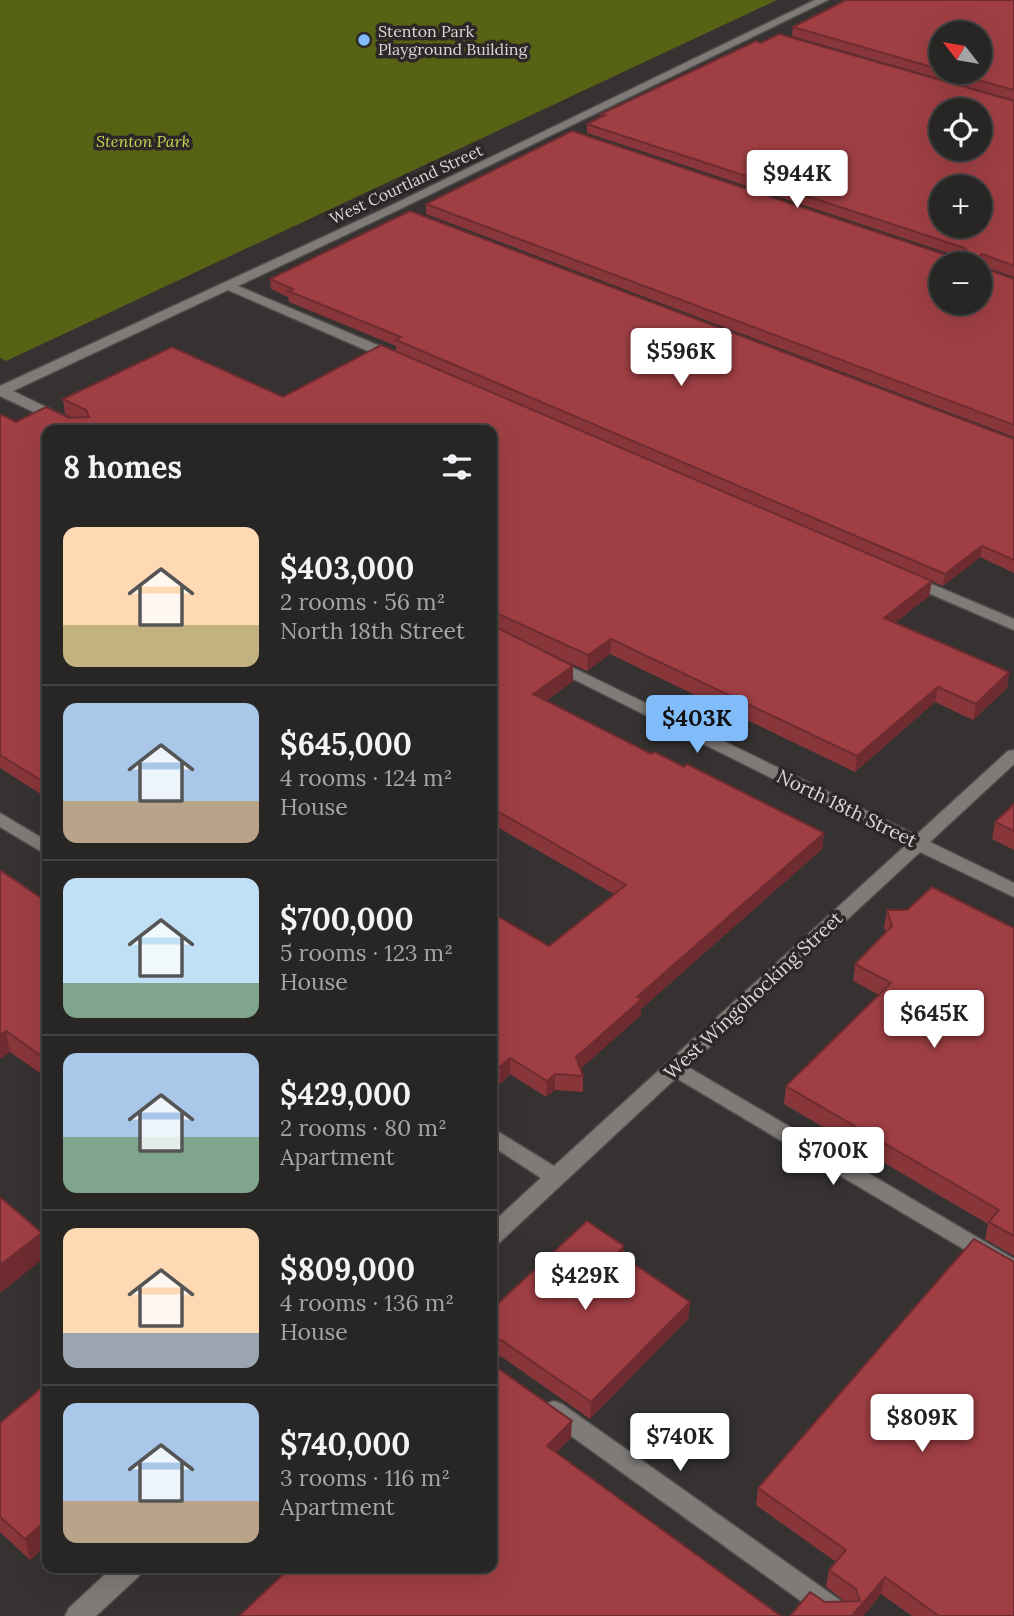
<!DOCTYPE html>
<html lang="en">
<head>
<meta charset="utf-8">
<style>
	body { margin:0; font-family:Lora,serif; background:#302e2d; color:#f1f3f6; height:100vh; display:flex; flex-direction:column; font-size:26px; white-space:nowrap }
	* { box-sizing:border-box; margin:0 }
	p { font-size:23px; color:#a5a5a7 }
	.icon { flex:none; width:38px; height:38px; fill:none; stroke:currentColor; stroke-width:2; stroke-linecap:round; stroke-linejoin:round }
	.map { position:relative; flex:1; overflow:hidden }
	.details { position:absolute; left:42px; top:425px; width:455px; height:1148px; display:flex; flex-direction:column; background:#282625; border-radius:14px; box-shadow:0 7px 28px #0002,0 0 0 2px #444342 }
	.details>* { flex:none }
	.needle { width:46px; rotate:301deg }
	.controls { position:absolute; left:929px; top:21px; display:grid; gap:14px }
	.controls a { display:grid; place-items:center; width:63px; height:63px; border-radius:50%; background:#282625; box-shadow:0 7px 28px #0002,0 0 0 2px #444342; font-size:35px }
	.price { position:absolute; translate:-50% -60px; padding:0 16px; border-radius:7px; background:#fff; color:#222; font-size:23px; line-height:46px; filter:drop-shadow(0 2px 4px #0008) }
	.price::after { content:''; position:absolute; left:50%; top:42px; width:21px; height:16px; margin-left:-10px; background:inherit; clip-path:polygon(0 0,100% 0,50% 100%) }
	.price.current { background:#81bcfa; color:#111 }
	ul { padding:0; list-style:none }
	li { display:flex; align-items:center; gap:21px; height:175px; padding:0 21px }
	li+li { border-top:2px solid #444342 }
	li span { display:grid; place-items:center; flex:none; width:196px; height:140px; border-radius:14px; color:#555 }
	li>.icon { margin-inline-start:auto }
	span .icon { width:84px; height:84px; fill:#fffc; stroke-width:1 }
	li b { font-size:30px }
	h2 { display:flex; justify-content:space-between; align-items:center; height:84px; padding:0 21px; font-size:30px }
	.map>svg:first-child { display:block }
</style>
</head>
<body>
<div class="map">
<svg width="1014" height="1616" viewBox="0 0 1014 1616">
	<rect width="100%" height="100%" fill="#353231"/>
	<polygon fill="#586215" points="0,0 777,0 6,361 0,358"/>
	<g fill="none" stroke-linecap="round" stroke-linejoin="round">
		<g stroke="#514f4e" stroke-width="3">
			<g id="minor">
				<polygon points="815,0 828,0 398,210 238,286 401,355 401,361 391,361 228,290 13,391 87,427 89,430 72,430 0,396 0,386 390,206"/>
				<polygon points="910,575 1014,619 1014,630 905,583 902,580"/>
				<polygon points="551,657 916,835 1008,751 1014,750 1014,764 930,842 1014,883 1014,897 920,852 688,1067 1014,1259 1014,1279 676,1078 500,1242 492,1244 492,1223 541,1178 492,1146 492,1128 554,1166 906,845 545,665 543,662 545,659"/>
				<polygon points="0,813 47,841 47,855 0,827"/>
				<polygon points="554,1401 562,1404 851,1608 855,1616 822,1616 546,1418 542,1411 546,1404"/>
				<polygon points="112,1568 142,1568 139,1576 96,1616 65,1616 69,1608"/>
			</g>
		</g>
		<use href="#minor" fill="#7e7b79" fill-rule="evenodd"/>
	</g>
	<g fill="#89363a" fill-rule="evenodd">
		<path d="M1014,0V100L792,36L793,27ZM942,33L980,72H942Z"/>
		<polygon points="1014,101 1014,277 980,265 981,267 1014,279 1014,437 426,214 426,204 957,256 587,133 587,124 601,117 601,114"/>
		<polygon points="270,279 1014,439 1014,573 980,557 943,586 396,351 396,346 289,302 288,297 271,289"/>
		<polygon points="381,345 932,581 929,596 895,623 1009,672 1007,688 973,720 935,702 855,772 610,654 587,671 519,639 573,666 573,681 546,701 651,754 655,752 684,767 687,764 824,833 822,849 641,1009 641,1015 581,1068 583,1076 583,1092 555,1090 546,1097 510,1074 500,1084 492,1079 492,913 549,946 614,894 492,824 492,430 47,430 47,798 0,768 0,414 16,422 46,407 69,418 74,418 65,414 63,399 172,347 283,397"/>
		<polygon points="1014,804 1014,850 992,839 995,822"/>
		<polygon points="0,870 47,902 47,1078 10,1052 0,1059"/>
		<polygon points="887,910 1014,928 1014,1256 985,1239 988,1224 784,1104 786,1086 879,995 853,981 855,964 886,932 884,927"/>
		<polygon points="624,1246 624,1257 690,1302 688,1319 590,1419 502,1357 492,1354 492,1309"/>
		<polygon points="47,1383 47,1545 30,1560 0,1532 0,1423"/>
		<polygon points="758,1488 1014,1616 912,1616 881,1594 863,1616 790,1616 825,1602 846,1602 826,1587 829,1570 836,1562 756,1505"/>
	</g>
	<g fill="#6f2c30">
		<polygon points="982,546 980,557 943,586 945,574"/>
		<polygon points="932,581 929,596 882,633 884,618"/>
		<polygon points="611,639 610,654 587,671 588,655"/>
		<polygon points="573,666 573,681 533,710 533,694"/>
		<polygon points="1009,672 1007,688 973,720 976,704"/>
		<polygon points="938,687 935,702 855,772 857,756"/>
		<polygon points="824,833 822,849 641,1009 641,1015 576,1073 576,1057 637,997"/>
		<polygon points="6,1031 10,1052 0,1059 0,1035"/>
		<polygon points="510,1058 510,1074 500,1084 500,1067"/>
		<polygon points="555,1074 555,1090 546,1097 547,1081"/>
		<polygon points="42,1233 47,1256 0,1293 0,1265"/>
		<polygon points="624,1246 624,1263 618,1253"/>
		<polygon points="690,1302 688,1319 590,1419 591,1402"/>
		<polygon points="572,1421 571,1438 547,1463 547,1446"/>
		<polygon points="47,1520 47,1545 30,1560 25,1539"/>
		<polygon points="885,1577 881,1594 863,1616 852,1616"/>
	</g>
	<g fill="#9f3f44" stroke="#6f2c30" stroke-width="2" fill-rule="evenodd">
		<polygon points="846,0 1014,0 1014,90 949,72 980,72 980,33 942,33 942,70 793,27"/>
		<path d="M779,34L1014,101V266L982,254L979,257L981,267L1014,279V425L426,204L572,131L949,256H967L969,254L965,248L587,124L605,115L601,114L756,41L761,43ZM942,110H980V149H942ZM942,187H980V226H942ZM942,264H980V303H942Z"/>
		<polygon points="410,211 1014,439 1014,560 982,546 945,574 396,340 401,337 288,291 293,289 270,279"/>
		<polygon points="381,345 932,581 884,618 1009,672 976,704 938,687 857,756 611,639 588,655 492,611 492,430 47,430 47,784 0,755 0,414 16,422 46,407 69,418 89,417 86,410 63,399 172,347 283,397"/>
		<polygon points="492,625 573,666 533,694 651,754 655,752 684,767 687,764 824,833 637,997 642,999 576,1057 583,1076 555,1074 547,1081 510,1058 500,1067 492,1062 492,913 549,946 626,885 492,808"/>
		<polygon points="1014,804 1014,831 995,822"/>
		<polygon points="0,870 47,902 47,1060 6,1031 0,1035"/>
		<polygon points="932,887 1014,928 1014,1236 989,1222 999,1210 786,1086 891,983 855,964 892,926 887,910 907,910"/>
		<polygon points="0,1197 42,1233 0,1265"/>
		<polygon points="587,1221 624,1246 618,1253 690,1302 591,1402 501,1340 492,1337 492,1309"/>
		<polygon points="974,1239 1014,1262 1014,1616 939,1616 885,1577 852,1616 790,1616 810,1592 825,1602 860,1601 856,1589 829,1570 846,1550 758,1488"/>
		<polygon points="492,1364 572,1421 547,1446 781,1616 239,1616 290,1568 492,1568"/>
		<polygon points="47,1383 47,1520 25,1539 0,1517 0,1423"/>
	</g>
	<circle fill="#81bcfa" stroke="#2b2827" stroke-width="2.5" cx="364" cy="40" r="7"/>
	<g text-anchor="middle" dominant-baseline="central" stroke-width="7" stroke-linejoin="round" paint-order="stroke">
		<g font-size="16" fill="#d9d8d7" stroke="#2b2827" text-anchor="start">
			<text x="378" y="31">Stenton Park<tspan x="378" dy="18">Playground Building</tspan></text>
		</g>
		<g font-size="16" font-style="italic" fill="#c3d752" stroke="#2b2827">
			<text x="143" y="141">Stenton Park</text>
		</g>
		<g font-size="16" fill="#d9d8d7" stroke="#2b2827">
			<text transform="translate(406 184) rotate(-25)">West Courtland Street</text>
		</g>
		<g font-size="19" fill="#d9d8d7" stroke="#2b2827">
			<text transform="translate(847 808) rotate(26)">North 18th Street</text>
			<text transform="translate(753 995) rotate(-43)">West Wingohocking Street</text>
		</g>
	</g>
</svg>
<div class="controls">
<a><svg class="needle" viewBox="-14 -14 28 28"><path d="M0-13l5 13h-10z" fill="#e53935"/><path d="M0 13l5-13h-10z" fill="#a5a5a7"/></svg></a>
<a><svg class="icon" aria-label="locate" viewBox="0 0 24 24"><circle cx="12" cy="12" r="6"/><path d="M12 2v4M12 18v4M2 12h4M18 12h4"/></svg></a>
<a>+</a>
<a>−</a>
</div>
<b class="price" style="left:797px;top:210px">$944K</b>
<b class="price" style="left:681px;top:388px">$596K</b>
<b class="price current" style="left:697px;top:755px">$403K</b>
<b class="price" style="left:934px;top:1050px">$645K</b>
<b class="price" style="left:833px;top:1187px">$700K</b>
<b class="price" style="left:585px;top:1312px">$429K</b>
<b class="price" style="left:922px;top:1454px">$809K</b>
<b class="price" style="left:680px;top:1473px">$740K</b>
<section class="details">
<h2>8 homes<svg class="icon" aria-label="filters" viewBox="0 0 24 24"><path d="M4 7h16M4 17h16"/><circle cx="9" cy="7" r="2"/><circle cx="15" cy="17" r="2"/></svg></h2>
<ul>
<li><span style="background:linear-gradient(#ffd9b3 70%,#c2b280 0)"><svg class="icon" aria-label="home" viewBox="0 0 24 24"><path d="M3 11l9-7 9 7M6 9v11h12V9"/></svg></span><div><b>$403,000</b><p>2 rooms · 56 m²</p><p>North 18th Street</p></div></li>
<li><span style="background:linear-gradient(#a9c7e8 70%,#b9a48a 0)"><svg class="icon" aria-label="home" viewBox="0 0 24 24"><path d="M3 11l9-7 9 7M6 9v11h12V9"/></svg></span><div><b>$645,000</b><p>4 rooms · 124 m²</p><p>House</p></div></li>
<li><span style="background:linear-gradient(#bfe0f5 75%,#7fa58c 0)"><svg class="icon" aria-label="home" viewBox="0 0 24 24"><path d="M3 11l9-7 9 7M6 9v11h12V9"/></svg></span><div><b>$700,000</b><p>5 rooms · 123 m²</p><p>House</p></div></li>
<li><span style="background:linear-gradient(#a9c7e8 60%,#7fa58c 0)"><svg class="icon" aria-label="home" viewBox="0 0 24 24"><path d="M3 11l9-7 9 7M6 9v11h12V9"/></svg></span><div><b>$429,000</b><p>2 rooms · 80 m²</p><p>Apartment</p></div></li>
<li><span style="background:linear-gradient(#ffd9b3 75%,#9aa5b1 0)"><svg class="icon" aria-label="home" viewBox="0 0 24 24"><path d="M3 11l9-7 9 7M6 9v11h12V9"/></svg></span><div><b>$809,000</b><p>4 rooms · 136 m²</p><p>House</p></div></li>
<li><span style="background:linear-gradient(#a9c7e8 70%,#b9a48a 0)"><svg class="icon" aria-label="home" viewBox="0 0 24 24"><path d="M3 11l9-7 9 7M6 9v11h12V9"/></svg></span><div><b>$740,000</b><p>3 rooms · 116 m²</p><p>Apartment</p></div></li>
</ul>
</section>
</div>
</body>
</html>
